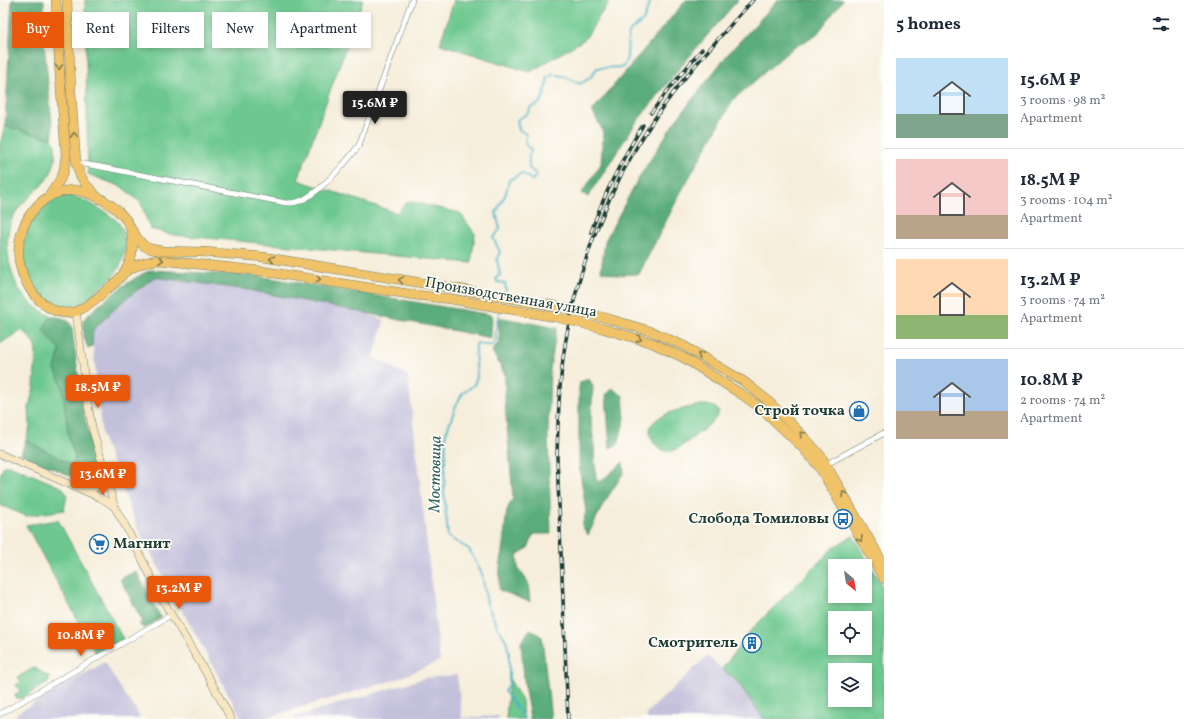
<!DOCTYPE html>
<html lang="en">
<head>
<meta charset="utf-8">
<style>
	body { margin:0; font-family:Vollkorn,serif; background:#f2f2f3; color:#1f2937; height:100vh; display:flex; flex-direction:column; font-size:15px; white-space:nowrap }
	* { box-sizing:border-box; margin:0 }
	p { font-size:13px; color:#747a83 }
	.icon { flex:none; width:22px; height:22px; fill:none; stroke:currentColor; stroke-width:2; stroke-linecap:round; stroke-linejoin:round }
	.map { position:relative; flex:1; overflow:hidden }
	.details { display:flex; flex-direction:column; background:#fff; width:300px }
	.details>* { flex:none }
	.top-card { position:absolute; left:12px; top:12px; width:380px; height:36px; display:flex; gap:8px }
	.needle { width:26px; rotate:150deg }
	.tools { position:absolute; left:828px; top:559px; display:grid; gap:8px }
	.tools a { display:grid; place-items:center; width:44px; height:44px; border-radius:0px; background:#fff; box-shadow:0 2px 6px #0003; font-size:20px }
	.price { position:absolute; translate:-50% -34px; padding:0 9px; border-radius:4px; background:#ea580c; color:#fff; font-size:13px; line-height:26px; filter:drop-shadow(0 1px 2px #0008) }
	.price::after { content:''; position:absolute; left:50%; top:24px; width:12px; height:9px; margin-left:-6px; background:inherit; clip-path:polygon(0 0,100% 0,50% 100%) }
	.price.current { background:#222; color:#fff }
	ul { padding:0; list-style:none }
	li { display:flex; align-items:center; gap:12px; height:100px; padding:0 12px }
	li+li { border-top:1px solid #e0e1e3 }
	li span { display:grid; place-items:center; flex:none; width:112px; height:80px; border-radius:0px; color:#555 }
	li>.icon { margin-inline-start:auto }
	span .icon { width:48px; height:48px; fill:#fffc; stroke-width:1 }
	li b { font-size:17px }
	h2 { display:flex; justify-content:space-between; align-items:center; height:48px; padding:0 12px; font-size:17px }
	.tag { padding:0 14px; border-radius:0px; background:#fff; box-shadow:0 2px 6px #0003; font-size:14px; line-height:36px }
	.tag.current { background:#ea580c; color:#fff }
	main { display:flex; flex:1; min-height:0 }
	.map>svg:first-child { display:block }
</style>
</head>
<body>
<main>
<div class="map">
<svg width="884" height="719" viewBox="0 0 884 719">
	<rect width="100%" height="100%" fill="#fdfcf7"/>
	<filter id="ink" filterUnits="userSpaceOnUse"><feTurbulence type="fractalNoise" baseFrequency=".025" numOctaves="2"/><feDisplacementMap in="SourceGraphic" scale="8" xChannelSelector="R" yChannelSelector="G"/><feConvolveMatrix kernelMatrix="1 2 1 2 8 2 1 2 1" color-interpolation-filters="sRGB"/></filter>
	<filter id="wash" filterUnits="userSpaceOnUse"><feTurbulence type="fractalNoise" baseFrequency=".012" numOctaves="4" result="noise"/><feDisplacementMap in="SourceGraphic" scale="16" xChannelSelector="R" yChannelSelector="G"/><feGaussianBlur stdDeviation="0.9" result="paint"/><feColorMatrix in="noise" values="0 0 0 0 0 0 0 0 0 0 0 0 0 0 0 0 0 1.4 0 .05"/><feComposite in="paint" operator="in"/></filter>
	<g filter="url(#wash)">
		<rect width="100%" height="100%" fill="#f6eedb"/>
		<g fill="#c3c0db">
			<polygon points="151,274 309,293 384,320 374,357 408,376 440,661 397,679 262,719 242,719 139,532 102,436 91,324"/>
			<polygon points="707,656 737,681 764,719 647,719 647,713"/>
			<polygon points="105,662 126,697 136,709 140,719 15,719 17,713"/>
			<polygon points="457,675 462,718 499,716 499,719 288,719 425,678"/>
		</g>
		<g fill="#6dc88f" stroke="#468262" fill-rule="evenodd">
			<polygon points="85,0 363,0 298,180 397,213 408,201 460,213 475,234 471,263 174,235 150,229 141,203 122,187 88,174"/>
			<polygon points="454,0 610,0 585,39 530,72 440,44"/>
			<path d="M5,126L52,139C55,142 55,145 55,150C58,184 26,192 13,217C2,238 9,273 20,291C28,303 39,310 51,316L43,330L60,350L55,369L62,386L69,438L75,457L74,467L26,440L30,427L29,407L34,387L36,348L29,336L21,330L0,344V144Z"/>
			<path d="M63,195C79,196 88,202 102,210C109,215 118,220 122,228C124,231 124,235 125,239C128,266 108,284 88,298C82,303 76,308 67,308C58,308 51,304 45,299C40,296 35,291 32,286C20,260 18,235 39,213C47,204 52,200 63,195Z"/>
			<path d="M701,405C708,405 716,405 719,412C717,420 706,427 700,432C693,437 680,449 672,451C659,454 644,436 652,424C661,412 687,408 701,405Z"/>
			<polygon points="9,465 63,488 67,495 64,510 26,516 0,505 0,475 4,466"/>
			<polygon points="58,520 123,639 96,654 26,525"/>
			<path d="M853,536L884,589V719H764L737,681L722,669L752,629L834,547ZM835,566H865V596H835ZM835,618H865V648H835ZM835,670H865V700H835Z"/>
			<polygon points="35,668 49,677 49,682 22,698 16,698 15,695 20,691 16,685 21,682 18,677 32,669"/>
			<polygon points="509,678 522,701 523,719 506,719"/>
		</g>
		<g fill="#5aac7a" stroke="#3c7457">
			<polygon points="12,0 44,0 44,43 53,133 52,139 5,126"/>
			<polygon points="686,0 738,0 698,46 635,124 588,197 582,193 601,164 603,131 592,111"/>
			<polygon points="778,0 843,0 817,34 790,50 733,100 681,192 639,274 616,275 601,271 605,241 638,179 674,123 728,54"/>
			<path d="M151,270L258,276L492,315L491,338L249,290L154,277L121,303L93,330L92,347L88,349L84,337L83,320C100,303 129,279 151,270Z"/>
			<path d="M51,316C61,318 69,317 72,328L82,406L98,471L91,480L84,482L21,454L26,440L74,466L75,457L69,438L62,386L55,369L60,350L43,330Z"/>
			<polygon points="498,317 557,328 550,369 548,436 551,534 534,534 528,548 517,555 518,568 528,582 530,602 499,590 500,568 507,510 513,498 505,404 505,375 492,351 500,340"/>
			<polygon points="589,379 593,386 591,420 594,446 596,480 600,482 623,462 624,472 604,503 588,535 582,526 586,512 579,464 579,388 580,382"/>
			<polygon points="612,388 623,396 625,418 618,444 610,448 606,395"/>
			<polygon points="136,571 161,618 145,628 142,627 139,624 143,622 120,579"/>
			<polygon points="530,629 542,637 551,719 530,719 525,690 521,642"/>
		</g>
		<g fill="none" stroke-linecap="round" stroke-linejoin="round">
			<g stroke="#4ab5c8" stroke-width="2">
				<path d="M505,295L506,290L505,283L497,282L496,278L500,275L497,259L500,252L493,238L500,229L496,213L506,193L509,180L522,173L532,180L537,175L529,168V155L531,152L530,148C523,145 526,140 526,134L519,130L517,120L528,113L531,107C545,105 546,88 548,77C558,71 571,80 580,84L590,78L597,68L622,67L625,64L627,58L628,36L631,30L643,21L651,0"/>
				<polyline points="500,311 496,325 496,339 492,345 484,345 477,343 475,350 477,376 474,385 463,393 457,403 446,433 444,491 448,537 469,549 482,574 487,604 498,628 506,640 509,653 509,685 504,691 525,719"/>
			</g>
		</g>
	</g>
	<g filter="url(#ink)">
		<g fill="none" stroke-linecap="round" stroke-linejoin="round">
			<g stroke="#6a7b6e" stroke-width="6">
				<g id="street">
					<path d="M76,163L96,166L286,203C292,203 297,203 302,200C319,193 348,161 359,145L412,0"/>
					<polyline points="825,465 884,433"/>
					<polyline points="0,714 171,615"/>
				</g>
			</g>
			<g stroke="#6a7b6e" stroke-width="8">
				<g id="secondary">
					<polyline points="76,311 88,404 92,427 115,508 126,527 162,599 209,678 231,719"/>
					<polyline points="0,454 101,498 115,507"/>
					<path d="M85,490C95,490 102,487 106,477"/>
				</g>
			</g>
			<g stroke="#6a7b6e" stroke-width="10">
				<g id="highway">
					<polyline points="67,0 71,91 76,163 80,175 86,185 94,193"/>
					<path d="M74,190C90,192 104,199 117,210C122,215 128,220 130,227C135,240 133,259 125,271C121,279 111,286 104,292C96,299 87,307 77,311C54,319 34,299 25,280C11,250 21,215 48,197C55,192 65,191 74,190Z"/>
					<polyline points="49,196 60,180 64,170 66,155 60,76 56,0"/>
					<polyline points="132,230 138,239 144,246 151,249 162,251 203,252 263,257 453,288"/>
					<path d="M125,272C136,265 145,261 159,260L261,271L415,295L451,299"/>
					<polyline points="606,318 653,332 684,346 743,381 767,400 806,439 821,456 884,565"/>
					<polyline points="601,328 652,343 684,358 741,394 762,409 803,448 820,468 884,579"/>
				</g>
			</g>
			<use href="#street" stroke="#fff" stroke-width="5"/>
			<use href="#secondary" stroke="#f9e7c3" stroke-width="7"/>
			<use href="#highway" stroke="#f1c369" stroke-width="9"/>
			<g stroke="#1f3d34" stroke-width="3.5">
				<g id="rail">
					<polyline points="651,113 668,90 702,49"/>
					<path d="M591,232C604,194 622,159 643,125"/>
					<path d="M568,719L557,457C558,419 559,382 565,345C577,268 609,186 653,121C682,78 718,39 753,0"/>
				</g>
			</g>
			<use href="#rail" stroke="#fdfcf7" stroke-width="2" stroke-dasharray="6" stroke-linecap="butt"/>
			<g stroke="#6a7b6e" stroke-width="10" stroke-linecap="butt">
				<g id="highway-bridge">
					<polyline points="453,288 556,306 606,318"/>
					<polyline points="451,299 555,317 601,328"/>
				</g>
			</g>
			<use href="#highway-bridge" stroke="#f1c369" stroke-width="9"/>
		</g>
		<defs><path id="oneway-chevron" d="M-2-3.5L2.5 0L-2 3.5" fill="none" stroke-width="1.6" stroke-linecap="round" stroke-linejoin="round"/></defs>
		<g stroke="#7d794c">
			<use href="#oneway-chevron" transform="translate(59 67) rotate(87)"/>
			<use href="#oneway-chevron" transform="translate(74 135) rotate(-94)"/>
			<use href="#oneway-chevron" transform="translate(272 259) rotate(-171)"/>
			<use href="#oneway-chevron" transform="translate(161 260) rotate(3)"/>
			<use href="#oneway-chevron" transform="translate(318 279) rotate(8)"/>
			<use href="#oneway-chevron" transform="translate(401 280) rotate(-171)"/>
			<use href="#oneway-chevron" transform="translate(639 339) rotate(17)"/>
			<use href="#oneway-chevron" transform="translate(700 355) rotate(-149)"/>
			<use href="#oneway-chevron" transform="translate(802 434) rotate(-135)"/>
			<use href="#oneway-chevron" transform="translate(844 494) rotate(-119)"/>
			<use href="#oneway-chevron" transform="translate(860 539) rotate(60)"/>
		</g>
	</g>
	<defs>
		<g id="shop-ring" transform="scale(1)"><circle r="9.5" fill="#fdfcf7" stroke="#1f6fb2" stroke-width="1.5"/><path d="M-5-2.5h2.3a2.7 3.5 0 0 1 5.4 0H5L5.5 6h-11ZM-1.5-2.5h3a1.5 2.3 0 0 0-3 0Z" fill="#1f6fb2"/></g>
		<g id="bus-ring" transform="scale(1)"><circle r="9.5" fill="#fdfcf7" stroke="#1f6fb2" stroke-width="1.5"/><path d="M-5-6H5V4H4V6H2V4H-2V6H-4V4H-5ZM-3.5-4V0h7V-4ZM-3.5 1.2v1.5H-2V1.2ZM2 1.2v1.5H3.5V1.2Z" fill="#1f6fb2"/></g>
		<g id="supermarket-ring" transform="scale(1)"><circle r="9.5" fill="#fdfcf7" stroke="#1f6fb2" stroke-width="1.5"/><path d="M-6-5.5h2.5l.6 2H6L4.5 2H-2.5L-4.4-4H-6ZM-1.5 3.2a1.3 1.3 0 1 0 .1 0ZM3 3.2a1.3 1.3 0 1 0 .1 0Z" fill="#1f6fb2"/></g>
		<g id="building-ring" transform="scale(1)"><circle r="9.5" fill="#fdfcf7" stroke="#1f6fb2" stroke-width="1.5"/><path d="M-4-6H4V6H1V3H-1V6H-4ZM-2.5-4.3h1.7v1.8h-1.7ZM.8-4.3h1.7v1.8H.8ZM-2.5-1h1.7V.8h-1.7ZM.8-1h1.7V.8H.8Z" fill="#1f6fb2"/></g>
	</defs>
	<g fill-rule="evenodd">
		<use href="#shop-ring" x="859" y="411"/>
		<use href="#bus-ring" x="843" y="519"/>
		<use href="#supermarket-ring" x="99" y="544"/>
		<use href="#building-ring" x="752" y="643"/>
	</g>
	<g text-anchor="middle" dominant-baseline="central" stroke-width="3.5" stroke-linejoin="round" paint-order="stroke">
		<g font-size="15" fill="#1f3d34" stroke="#fdfcf7">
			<text transform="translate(511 298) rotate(10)">Производственная улица</text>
		</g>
		<g font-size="15" font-weight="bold" fill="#1f3d34" stroke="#fdfcf7" text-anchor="end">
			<text x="845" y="411">Строй точка</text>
			<text x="829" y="519">Слобода Томиловы</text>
			<text x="113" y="544" text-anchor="start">Магнит</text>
			<text x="738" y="643">Смотритель</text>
		</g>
		<g font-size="16" font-style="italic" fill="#2c6160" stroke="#fdfcf7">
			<text transform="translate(436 474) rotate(-89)">Мостовица</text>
		</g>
	</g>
</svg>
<div class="tools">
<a><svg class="needle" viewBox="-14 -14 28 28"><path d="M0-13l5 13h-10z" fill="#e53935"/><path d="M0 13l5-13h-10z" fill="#747a83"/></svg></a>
<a><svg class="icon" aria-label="locate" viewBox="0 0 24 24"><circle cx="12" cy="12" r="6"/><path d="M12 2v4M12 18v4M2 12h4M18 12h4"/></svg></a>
<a><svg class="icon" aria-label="layers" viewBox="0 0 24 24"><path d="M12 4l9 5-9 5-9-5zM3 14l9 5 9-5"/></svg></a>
</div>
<b class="price current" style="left:375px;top:125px">15.6M ₽</b>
<b class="price" style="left:98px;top:409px">18.5M ₽</b>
<b class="price" style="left:103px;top:496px">13.6M ₽</b>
<b class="price" style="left:179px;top:610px">13.2M ₽</b>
<b class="price" style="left:81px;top:657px">10.8M ₽</b>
<div class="top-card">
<a class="tag current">Buy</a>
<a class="tag">Rent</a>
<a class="tag">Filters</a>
<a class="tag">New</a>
<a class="tag">Apartment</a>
</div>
</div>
<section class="details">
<h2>5 homes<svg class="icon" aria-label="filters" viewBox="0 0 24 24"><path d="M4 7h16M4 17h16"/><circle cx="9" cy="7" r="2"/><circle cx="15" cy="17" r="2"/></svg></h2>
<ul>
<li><span style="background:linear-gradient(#bfe0f5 70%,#7fa58c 0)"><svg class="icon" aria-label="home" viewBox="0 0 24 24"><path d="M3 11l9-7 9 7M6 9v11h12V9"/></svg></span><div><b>15.6M ₽</b><p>3 rooms · 98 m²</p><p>Apartment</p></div></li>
<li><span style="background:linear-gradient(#f6c9c9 70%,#b9a48a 0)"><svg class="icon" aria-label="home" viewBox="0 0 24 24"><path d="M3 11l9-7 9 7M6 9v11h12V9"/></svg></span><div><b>18.5M ₽</b><p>3 rooms · 104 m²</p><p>Apartment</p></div></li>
<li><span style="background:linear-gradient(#ffd9b3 70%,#8fb573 0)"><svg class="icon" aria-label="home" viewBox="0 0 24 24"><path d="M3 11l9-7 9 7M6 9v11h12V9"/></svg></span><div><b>13.2M ₽</b><p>3 rooms · 74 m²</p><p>Apartment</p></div></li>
<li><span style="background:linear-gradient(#a9c7e8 65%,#b9a48a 0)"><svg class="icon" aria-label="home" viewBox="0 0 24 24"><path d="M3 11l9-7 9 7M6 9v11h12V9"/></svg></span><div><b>10.8M ₽</b><p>2 rooms · 74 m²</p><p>Apartment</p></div></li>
</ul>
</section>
</main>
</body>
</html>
